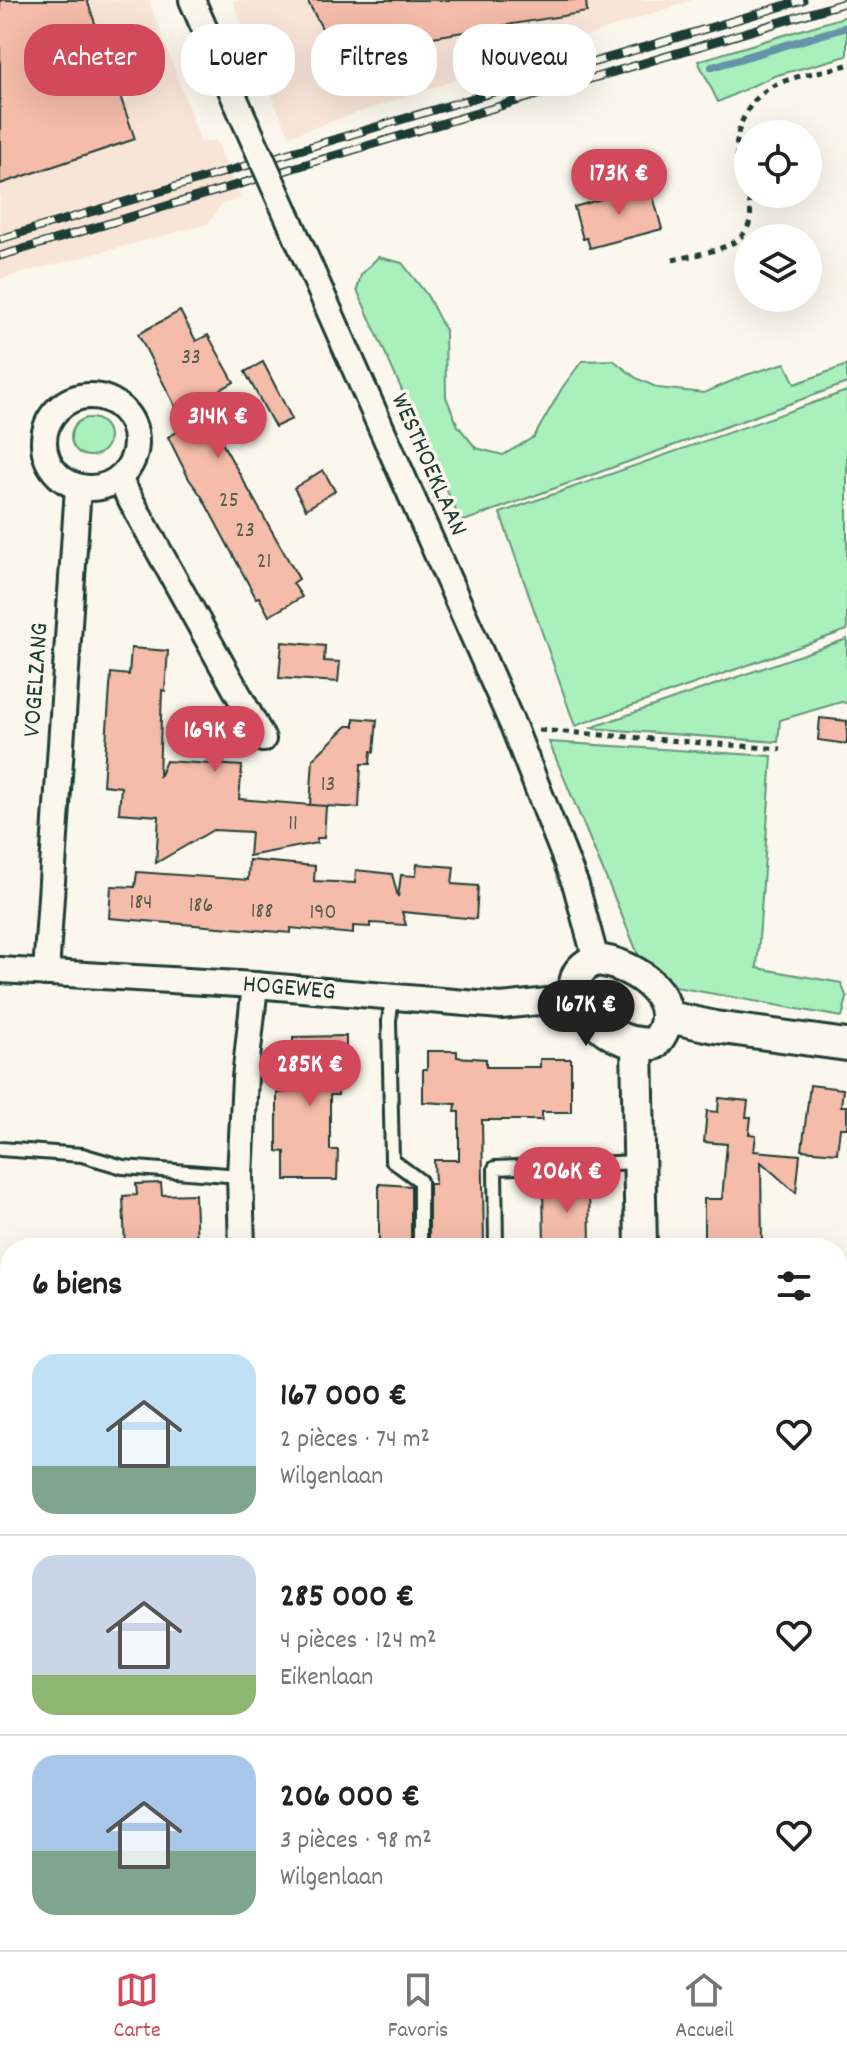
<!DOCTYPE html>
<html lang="fr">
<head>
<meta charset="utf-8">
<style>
	body { margin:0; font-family:Dekko,sans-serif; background:#f6f6f6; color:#222; height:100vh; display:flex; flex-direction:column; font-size:30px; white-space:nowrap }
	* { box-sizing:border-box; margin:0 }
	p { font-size:26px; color:#767676 }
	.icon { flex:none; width:44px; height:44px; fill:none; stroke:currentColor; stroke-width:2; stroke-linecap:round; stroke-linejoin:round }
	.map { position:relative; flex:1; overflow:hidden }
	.panel { position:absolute; left:0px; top:1238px; width:848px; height:712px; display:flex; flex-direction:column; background:#fff; border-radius:32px 32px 0 0; box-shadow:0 8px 32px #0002 }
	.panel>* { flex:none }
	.hud { position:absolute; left:24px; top:24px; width:800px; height:72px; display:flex; gap:16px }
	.tools { position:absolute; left:734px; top:120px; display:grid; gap:16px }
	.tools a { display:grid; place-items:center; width:88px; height:88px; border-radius:50%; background:#fff; box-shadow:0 8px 32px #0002; font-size:40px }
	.price { position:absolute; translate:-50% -68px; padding:0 18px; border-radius:28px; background:#d1495b; color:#fff; font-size:26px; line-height:52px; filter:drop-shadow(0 2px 4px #0008) }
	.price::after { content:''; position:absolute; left:50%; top:48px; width:24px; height:18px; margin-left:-12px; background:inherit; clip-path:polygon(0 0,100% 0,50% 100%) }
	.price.active { background:#222; color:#fff }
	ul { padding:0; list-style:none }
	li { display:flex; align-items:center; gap:24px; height:200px; padding:0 32px }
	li+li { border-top:2px solid #e0e0e0 }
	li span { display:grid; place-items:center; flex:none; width:224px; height:160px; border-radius:24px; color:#555 }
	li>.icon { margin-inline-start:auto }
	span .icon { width:96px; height:96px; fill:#fffc; stroke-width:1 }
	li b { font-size:34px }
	h2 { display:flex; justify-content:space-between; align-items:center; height:96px; padding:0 32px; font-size:34px }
	.tag { padding:0 28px; border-radius:32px; background:#fff; box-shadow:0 8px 32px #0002; font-size:28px; line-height:72px }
	.tag.active { background:#d1495b; color:#fff }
	.menu { display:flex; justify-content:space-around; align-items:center; height:112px; border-top:2px solid #e0e0e0; background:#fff; font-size:22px; color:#767676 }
	.menu a { display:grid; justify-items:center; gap:4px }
	.menu .active { color:#d1495b }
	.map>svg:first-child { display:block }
</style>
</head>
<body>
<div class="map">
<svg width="847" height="1950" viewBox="0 0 847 1950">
	<rect width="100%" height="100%" fill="#fbf7ec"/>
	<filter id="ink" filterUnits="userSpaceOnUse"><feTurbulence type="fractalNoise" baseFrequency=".0125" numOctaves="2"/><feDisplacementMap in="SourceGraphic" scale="16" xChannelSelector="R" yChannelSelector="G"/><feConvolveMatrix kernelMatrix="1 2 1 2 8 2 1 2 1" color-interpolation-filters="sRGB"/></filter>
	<g filter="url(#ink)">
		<g fill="#f9e5d8">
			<polygon points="0,0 149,0 201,142 216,140 241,198 221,205 208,224 0,279"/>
			<polygon points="232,0 693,0 289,136"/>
			<polygon points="0,1516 10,1517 10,1940 119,1940 114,1950 0,1950"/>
		</g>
		<g fill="#a9f0bd" stroke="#649678" stroke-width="2">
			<polygon points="847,16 847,56 774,76 718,102 698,61"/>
			<polygon points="378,257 402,263 427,295 445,330 446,397 458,426 476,448 503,455 534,437 562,388 582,361 613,360 636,378 658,388 704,393 746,375 785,363 795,384 847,365 847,383 461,522 357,290 361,275"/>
			<polygon points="847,391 847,630 575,726 500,513"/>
			<circle cx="90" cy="437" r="19"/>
			<polygon points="847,639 847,703 841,702 780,720 778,742 590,728"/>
			<polygon points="549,742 772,756 757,968 841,983 847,998 842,1017 670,986 652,974 638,954"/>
		</g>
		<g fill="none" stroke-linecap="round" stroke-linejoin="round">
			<polyline stroke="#6593a7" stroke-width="8" points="712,67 847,27"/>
		</g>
		<g fill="#f4bca9" stroke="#1f3d34" stroke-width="2">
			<polygon points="0,0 87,0 135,139 0,184"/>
			<polygon points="307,0 586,0 587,12 335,53"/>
			<polygon points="650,185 662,229 590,248 587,238 583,239 574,207"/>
			<polygon points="180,311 196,341 208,335 234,382 199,402 299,579 293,583 302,597 269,616 259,597 256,598 202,497 189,479 168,437 186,427 138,334"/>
			<polygon points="263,362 292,419 275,427 245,372"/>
			<polygon points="323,470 335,491 306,509 294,488"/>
			<polygon points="282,642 325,646 324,661 340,662 338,682 279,678"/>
			<polygon points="131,648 168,651 165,691 162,690 159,777 166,761 242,766 239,799 310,805 313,759 347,726 354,726 354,718 377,720 374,752 371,751 370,764 361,764 359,808 311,805 326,806 324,838 317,838 317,843 249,856 251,832 213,830 156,863 159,816 119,813 121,787 103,785 111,673 129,675"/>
			<polygon points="820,718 847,721 847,744 818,740"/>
			<polygon points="249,860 315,866 314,881 355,883 356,870 392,874 398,897 401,875 416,876 417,864 454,867 452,884 478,886 476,919 402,912 406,925 370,923 370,927 353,926 353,934 291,928 291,933 109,918 111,886 135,887 137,872 248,880"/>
			<polygon points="346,1036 346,1067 338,1067 338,1095 330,1095 330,1150 338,1150 337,1180 285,1180 285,1152 277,1151 277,1093 285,1093 285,1065 293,1065 293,1037"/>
			<polygon points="427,1051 457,1051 457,1057 486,1059 486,1067 540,1067 540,1059 571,1059 571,1112 542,1112 542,1120 482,1120 484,1248 429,1248 429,1184 435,1184 434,1160 459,1160 459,1112 455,1112 456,1104 423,1102 423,1069 427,1069"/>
			<polygon points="810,1085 843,1089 841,1106 847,1106 847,1128 840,1128 837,1153 802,1150"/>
			<polygon points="719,1098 748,1101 746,1117 751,1117 749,1134 756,1135 754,1151 800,1155 796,1193 761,1162 762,1248 739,1248 739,1238 704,1238 704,1199 722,1199 727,1144 704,1142 707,1111 718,1112"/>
			<polygon points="589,1181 590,1248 544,1248 543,1182"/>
			<polygon points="161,1183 162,1195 195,1194 197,1248 125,1248 123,1196 137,1195 136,1184"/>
			<polygon points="379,1184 411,1186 411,1248 379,1248"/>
		</g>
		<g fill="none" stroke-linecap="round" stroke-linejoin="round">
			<g stroke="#1f3d34" stroke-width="18">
				<g id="service">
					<polyline points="392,997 389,1021 392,1160 420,1181 420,1248"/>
					<polyline points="0,1149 82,1155 123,1167 240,1176"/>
					<polyline points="496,1248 495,1168 639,1162"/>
					<polyline points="377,1940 379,1950"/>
				</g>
			</g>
			<g stroke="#1f3d34" stroke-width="30">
				<g id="minor">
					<polyline points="192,0 235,99"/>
					<polyline points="290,222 514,728 576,886 596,960"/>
					<circle cx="90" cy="442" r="46"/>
					<polyline points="119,479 263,739"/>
					<polyline points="0,970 255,985 501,1006 577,998"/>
					<polyline points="46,973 78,487"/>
					<polyline points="242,1248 240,1176 245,1078 255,985"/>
					<polyline points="0,1342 10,1342"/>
					<polyline points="130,1950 134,1940"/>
				</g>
			</g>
			<g stroke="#1f3d34" stroke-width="36">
				<g id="tertiary">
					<path d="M596,960C636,963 691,1003 654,1044C640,1044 625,1042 612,1034C586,1018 553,977 596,960Z"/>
					<polyline points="669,1017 715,1027 847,1045"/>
					<polyline points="637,1044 641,1248"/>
					<polyline points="602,1950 605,1940"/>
				</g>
			</g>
			<g stroke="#1f3d34" stroke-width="5" stroke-dasharray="6 6" stroke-linecap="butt">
				<path d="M673,260C692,255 720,252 737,240C766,219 740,181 737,154C735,138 740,122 749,108C754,100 762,92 771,87C793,75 823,72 847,65"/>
				<polyline points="539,730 781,749"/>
				<polyline points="0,1575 10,1576"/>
				<polyline points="0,1719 10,1717"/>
			</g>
			<use href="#service" stroke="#fbf7ec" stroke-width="12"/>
			<use href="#minor" stroke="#fbf7ec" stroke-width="24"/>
			<use href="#tertiary" stroke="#fbf7ec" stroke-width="30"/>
			<g stroke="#1f3d34" stroke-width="9">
				<g id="rail">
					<polyline points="0,239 803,0"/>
					<polyline points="0,256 847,2"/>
				</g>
			</g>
			<use href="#rail" stroke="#fbf7ec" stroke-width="6" stroke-dasharray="18" stroke-linecap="butt"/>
			<g stroke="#1f3d34" stroke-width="30" stroke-linecap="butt">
				<polyline id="minor-bridge" points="235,99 290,222"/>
			</g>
			<use href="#minor-bridge" stroke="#fbf7ec" stroke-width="24"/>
		</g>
	</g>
	<g text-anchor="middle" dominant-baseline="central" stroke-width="7" stroke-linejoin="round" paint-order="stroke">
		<g font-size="22" fill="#545d51">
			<text x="191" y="358">33</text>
			<text x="229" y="501">25</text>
			<text x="245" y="531">23</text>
			<text x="264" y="562">21</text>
			<text x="328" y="785">13</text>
			<text x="293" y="824">11</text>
			<text x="141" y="903">184</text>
			<text x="201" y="906">186</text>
			<text x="262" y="912">188</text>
			<text x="323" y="913">190</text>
		</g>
		<g font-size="26" fill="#1f3d34" stroke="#fbf7ec">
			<text transform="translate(428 465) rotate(66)">WESTHOEKLAAN</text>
			<text transform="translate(37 680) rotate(-86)">VOGELZANG</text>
			<text transform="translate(289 989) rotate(5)">HOGEWEG</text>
		</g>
	</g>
</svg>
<div class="tools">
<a><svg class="icon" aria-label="locate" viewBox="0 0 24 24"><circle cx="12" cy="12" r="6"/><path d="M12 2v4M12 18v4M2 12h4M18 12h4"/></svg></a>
<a><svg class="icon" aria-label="layers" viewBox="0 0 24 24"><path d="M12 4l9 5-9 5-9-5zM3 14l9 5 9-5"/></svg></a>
</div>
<b class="price" style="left:619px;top:217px">173K €</b>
<b class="price" style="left:218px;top:460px">314K €</b>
<b class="price" style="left:215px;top:774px">169K €</b>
<b class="price active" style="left:586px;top:1048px">167K €</b>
<b class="price" style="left:310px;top:1108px">285K €</b>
<b class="price" style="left:567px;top:1215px">206K €</b>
<div class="hud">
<a class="tag active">Acheter</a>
<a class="tag">Louer</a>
<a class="tag">Filtres</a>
<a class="tag">Nouveau</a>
</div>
<section class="panel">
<h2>6 biens<svg class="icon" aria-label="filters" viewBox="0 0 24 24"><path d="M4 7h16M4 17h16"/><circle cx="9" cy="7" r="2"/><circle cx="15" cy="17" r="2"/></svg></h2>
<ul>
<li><span style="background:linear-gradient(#bfe0f5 70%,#7fa58c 0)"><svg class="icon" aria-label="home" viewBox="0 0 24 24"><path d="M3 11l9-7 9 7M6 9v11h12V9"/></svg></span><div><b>167 000 €</b><p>2 pièces · 74 m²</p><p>Wilgenlaan</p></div><svg class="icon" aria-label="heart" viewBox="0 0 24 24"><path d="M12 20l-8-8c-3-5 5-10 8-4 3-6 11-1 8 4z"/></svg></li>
<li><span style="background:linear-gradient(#c9d6e8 75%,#8fb573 0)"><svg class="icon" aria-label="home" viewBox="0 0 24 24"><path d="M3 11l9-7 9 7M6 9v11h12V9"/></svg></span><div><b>285 000 €</b><p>4 pièces · 124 m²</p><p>Eikenlaan</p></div><svg class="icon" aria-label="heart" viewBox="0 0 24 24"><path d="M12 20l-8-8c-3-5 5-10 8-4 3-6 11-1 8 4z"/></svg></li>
<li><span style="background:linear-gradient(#a9c7e8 60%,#7fa58c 0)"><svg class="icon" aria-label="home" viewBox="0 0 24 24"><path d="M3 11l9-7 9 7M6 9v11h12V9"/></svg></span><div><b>206 000 €</b><p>3 pièces · 98 m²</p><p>Wilgenlaan</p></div><svg class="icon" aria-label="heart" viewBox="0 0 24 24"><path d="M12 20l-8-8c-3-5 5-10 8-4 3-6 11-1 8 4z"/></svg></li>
</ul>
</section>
</div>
<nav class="menu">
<a class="active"><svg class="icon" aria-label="map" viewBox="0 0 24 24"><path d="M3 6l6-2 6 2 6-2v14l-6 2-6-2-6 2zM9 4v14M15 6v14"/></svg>Carte</a>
<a><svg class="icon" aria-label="saved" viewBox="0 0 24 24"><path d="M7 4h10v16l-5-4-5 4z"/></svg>Favoris</a>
<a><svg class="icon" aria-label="home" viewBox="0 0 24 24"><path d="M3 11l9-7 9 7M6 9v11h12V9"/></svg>Accueil</a>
</nav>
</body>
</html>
